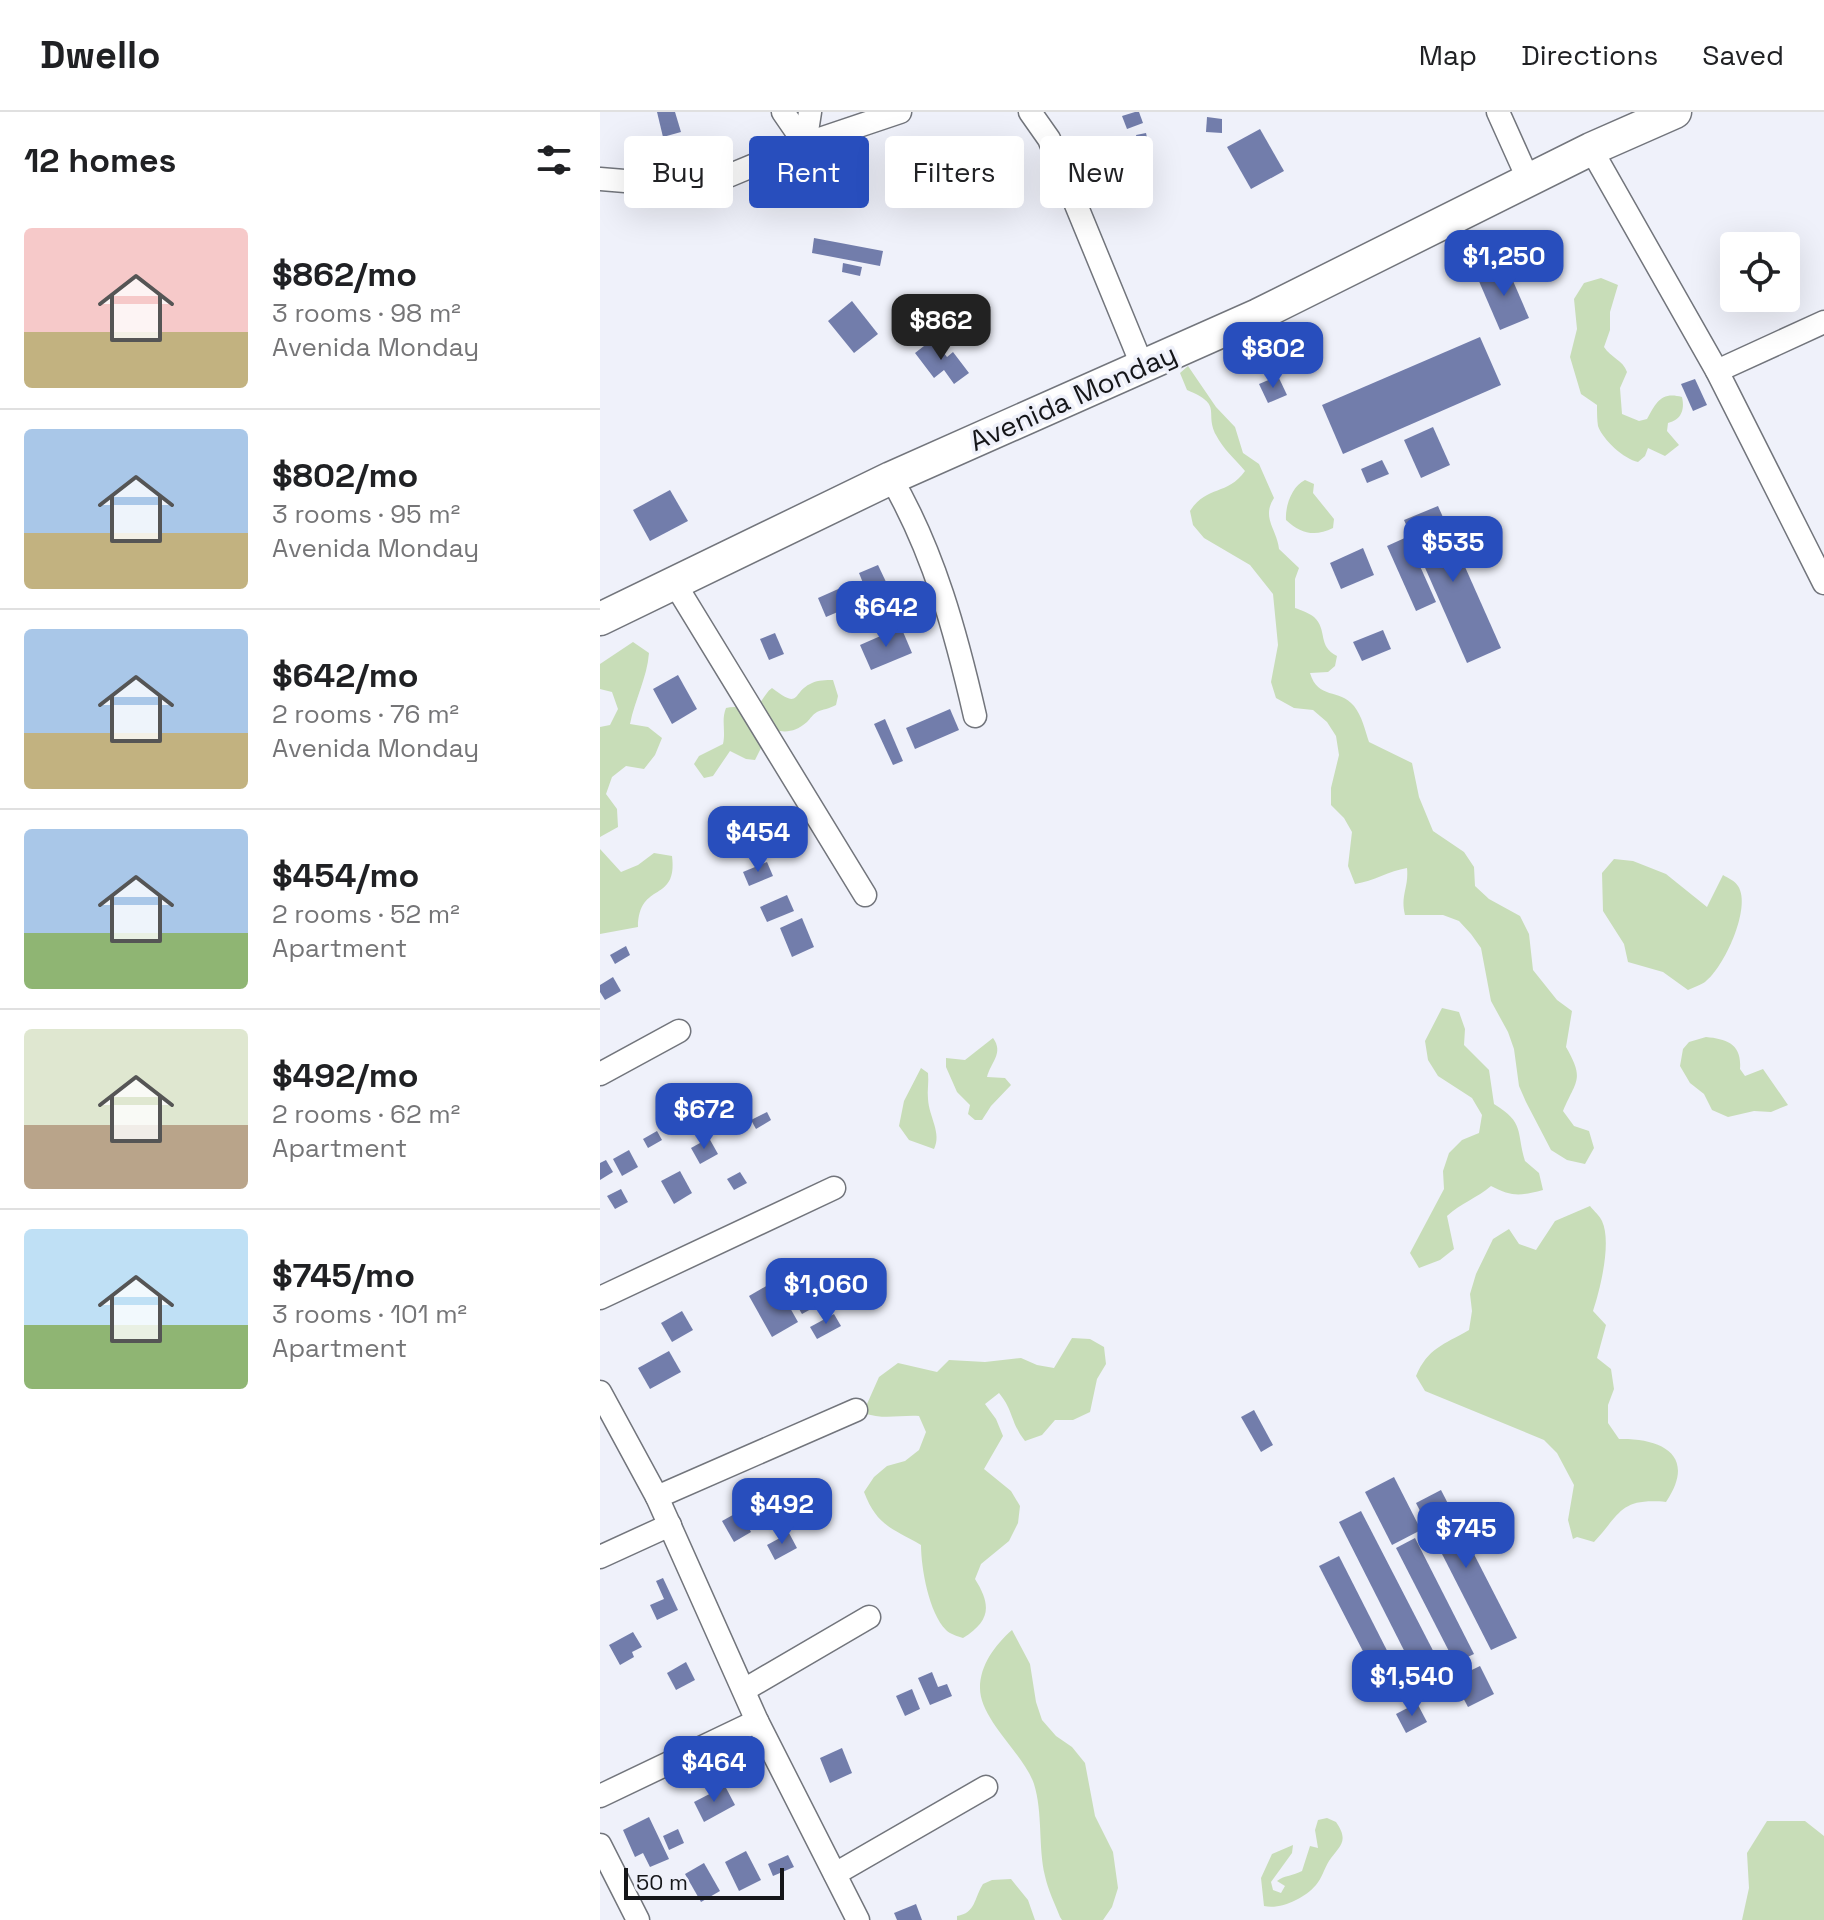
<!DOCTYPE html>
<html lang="en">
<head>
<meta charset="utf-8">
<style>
	body { margin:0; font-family:"Space Grotesk",sans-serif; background:#f2f2f2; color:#202124; height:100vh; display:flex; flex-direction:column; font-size:30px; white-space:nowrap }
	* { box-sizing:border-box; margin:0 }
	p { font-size:26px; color:#757577 }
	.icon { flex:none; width:44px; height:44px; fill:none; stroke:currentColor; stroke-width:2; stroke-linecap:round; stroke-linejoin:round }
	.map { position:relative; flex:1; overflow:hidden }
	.side { display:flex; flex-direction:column; background:#fff; width:600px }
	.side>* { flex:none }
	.top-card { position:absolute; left:24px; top:24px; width:760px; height:72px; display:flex; gap:16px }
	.buttons { position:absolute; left:1120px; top:120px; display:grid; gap:16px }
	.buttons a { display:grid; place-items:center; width:80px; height:80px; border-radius:8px; background:#fff; box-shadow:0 8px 32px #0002; font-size:40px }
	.scale { position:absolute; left:24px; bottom:20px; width:160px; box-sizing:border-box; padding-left:8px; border:4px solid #151619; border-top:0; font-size:22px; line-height:28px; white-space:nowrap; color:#151619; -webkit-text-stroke:6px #eff1fa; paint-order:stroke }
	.price { position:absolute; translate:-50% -68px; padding:0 18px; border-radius:16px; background:#284ebd; color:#fff; font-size:26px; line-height:52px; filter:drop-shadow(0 2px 4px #0008) }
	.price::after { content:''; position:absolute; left:50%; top:48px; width:24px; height:18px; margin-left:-12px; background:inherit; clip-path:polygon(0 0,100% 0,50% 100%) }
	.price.active { background:#222; color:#fff }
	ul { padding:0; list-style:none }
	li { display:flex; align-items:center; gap:24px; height:200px; padding:0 24px }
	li+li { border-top:2px solid #e0e0e0 }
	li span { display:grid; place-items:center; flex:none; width:224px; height:160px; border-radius:8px; color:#555 }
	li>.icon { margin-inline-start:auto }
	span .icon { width:96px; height:96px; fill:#fffc; stroke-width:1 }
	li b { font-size:34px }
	h2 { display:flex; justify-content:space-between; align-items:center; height:96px; padding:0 24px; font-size:34px }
	.tag { padding:0 28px; border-radius:8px; background:#fff; box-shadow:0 8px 32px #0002; font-size:28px; line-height:72px }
	.tag.active { background:#284ebd; color:#fff }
	header { display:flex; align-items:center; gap:48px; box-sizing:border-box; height:112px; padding:0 40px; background:#fff; border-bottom:2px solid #e0e0e0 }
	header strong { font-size:38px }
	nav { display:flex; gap:44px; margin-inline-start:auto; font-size:28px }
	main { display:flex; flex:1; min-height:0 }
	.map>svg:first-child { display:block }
</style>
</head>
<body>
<header>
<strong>Dwello</strong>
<nav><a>Map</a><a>Directions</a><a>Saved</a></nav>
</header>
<main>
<section class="side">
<h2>12 homes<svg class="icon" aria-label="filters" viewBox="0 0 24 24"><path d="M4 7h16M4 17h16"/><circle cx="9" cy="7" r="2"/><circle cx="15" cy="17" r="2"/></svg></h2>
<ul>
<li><span style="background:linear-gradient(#f6c9c9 65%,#c2b280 0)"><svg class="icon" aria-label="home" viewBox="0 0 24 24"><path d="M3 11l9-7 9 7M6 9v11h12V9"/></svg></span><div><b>$862/mo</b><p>3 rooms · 98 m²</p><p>Avenida Monday</p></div></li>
<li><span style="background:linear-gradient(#a9c7e8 65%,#c2b280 0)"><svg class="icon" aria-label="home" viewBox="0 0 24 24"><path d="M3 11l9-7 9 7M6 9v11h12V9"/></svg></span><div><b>$802/mo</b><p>3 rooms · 95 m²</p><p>Avenida Monday</p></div></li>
<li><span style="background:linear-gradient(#a9c7e8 65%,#c2b280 0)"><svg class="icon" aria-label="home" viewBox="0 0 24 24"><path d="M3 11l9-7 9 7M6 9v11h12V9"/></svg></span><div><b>$642/mo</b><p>2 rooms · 76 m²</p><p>Avenida Monday</p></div></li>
<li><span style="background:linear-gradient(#a9c7e8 65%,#8fb573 0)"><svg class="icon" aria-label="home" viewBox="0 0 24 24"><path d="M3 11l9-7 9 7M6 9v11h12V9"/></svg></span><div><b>$454/mo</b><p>2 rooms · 52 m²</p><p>Apartment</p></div></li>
<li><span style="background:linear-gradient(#dfe7d0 60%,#b9a48a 0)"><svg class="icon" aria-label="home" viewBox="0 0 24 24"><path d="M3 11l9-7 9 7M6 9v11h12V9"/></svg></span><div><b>$492/mo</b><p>2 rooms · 62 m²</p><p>Apartment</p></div></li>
<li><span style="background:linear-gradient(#bfe0f5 60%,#8fb573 0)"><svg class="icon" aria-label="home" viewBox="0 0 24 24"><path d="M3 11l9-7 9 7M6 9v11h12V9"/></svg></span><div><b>$745/mo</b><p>3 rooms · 101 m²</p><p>Apartment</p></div></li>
</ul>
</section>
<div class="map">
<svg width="1224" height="1808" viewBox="0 0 1224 1808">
	<rect width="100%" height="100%" fill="#eff1fa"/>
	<g fill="#c8ddb8">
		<path d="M1001,166L1018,173L1010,200V218L1004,235C1011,246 1023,248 1027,260L1020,276L1022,302L1039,309L1047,307C1056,291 1061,279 1082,285C1085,298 1081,308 1068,311L1067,319L1079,333L1065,344L1048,336L1045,344L1038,350C1024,347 1003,328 998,314C997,308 997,300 997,293L981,282L970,245L977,217L974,187L984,171Z"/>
		<path d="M588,254L616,295L635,315L643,341L659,352L674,386C661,406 677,417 679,437L699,456L695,467V496C701,498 709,501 714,505C728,518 717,534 737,544L735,554L728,560L710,561C718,588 739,576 754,594C762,604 765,618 769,630L812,651L819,685L833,719L864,740L874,755L875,774L889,787L920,804L929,822L933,858L957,888L972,899L966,935C985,968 976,968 963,999L974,1014L989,1019L994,1036L985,1052L967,1048L951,1038L926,990L919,974L914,937L908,920L891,889L881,836L871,822L859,809L843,803H805C800,783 809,776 807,756C789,759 774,769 755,772L748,754L752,720L744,706L731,693V676L739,643L736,624L727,610L713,598L694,596L676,586L671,570L678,533L673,482L650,453L604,426L593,413L590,399C607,373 627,384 645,359C635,347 623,337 616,323C604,300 624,293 587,278L580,261Z"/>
		<path d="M705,368L714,372L713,381L734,407L733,416C715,425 701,422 686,408C685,394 692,374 705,368Z"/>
		<path d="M33,530L49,541C47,566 35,587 30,612L48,615L62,626L55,643L44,657L26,654L12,665L6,682L17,697L18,715L0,725V615L10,613L18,597L12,580L0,577V552Z"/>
		<path d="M233,568L238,584L236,593C229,597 223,597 217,600C212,603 211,606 207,610C192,623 179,621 163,613V632L155,648L146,647L130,639L113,664L104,666L94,652L99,644L123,632C126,619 121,608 126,596C137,593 149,599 159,591C164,587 166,580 172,576C202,599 191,580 212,571C218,568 226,568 233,568Z"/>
		<path d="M0,737L21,760L38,753L54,741L72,744C78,792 39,768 38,815L0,822Z"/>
		<path d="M1014,747L1033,749L1066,762L1107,795L1123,763C1128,766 1135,769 1138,774C1152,795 1124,856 1105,870C1101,873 1094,875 1088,878L1063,860L1028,850L1024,832L1003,799L1002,761Z"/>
		<path d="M842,896L859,900L865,917L864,933L889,958L894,992C925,1011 916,1019 925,1049L939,1061L943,1078C920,1084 912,1085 891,1074C877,1086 861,1091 847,1104L854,1137L840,1148L819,1156L810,1141L844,1077L843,1059L849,1041L862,1028L879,1021L882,1003L872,986L838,964L828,948L825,929Z"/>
		<path d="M1106,925C1127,927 1142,932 1140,957L1145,964L1163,957L1188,993L1171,1000L1154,999L1128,1005L1112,998L1104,982L1090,971L1080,954L1083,937L1089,930Z"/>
		<path d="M393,926C404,941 391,950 387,965L405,966L411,973L391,994L382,1008H375L368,1002L370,993L357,980L346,955V946L365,948Z"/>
		<path d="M321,956L328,961C329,970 327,979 328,987C329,1005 342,1021 334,1037L309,1028L299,1014L304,989Z"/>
		<path d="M990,1094C994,1099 1000,1104 1002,1109C1012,1130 1000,1178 993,1199L1006,1213L997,1246L1011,1257L1014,1277L1008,1293V1311L1019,1327C1063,1326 1097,1344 1066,1390C1020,1386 1021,1401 994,1430L977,1425L973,1427L968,1408L974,1373L957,1341L944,1328L825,1279L816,1264C828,1236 843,1233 869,1218L872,1199L870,1182L876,1162L893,1127L909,1117L919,1132L936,1138L955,1109Z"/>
		<path d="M472,1226L490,1227L504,1235L506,1252L497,1267L490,1300L473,1308H455L442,1323L425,1329C410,1310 414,1299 399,1281L385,1292L396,1307L403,1324L384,1357L411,1379L420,1394L418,1411L409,1429L381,1452L375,1467C392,1494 390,1509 363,1526C357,1524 350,1522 346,1518C329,1501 321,1456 321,1433C292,1416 277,1414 264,1380L274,1365L287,1354L305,1349L319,1338L326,1320L319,1304C298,1303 284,1308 263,1301L279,1265L298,1251L337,1260L349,1248L385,1250L421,1246L437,1253L454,1256Z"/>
		<path d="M412,1518L430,1552L436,1590L442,1608L456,1624L472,1635L485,1651L495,1704L513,1740L518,1776L512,1795L503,1808H462L460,1805C455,1792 448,1778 445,1764C438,1735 443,1701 434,1672C424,1642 380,1608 380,1576C380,1553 395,1533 412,1518Z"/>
		<path d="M727,1706L736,1710C750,1730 739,1734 729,1749C724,1757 722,1766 716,1773C705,1786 681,1798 664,1794L661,1766L672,1742L693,1733L692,1741L671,1770L673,1778L681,1781L685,1774L677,1769C685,1763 693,1764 702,1759L710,1734L718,1736L715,1718L718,1708Z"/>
		<polygon points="1167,1709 1205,1709 1224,1724 1224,1808 1142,1808 1149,1776 1147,1741"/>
		<path d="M411,1767L428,1788L435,1808H357V1804C376,1801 374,1786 383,1772L392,1768Z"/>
	</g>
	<g fill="#727dab">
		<polygon points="57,0 75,0 81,20 63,25"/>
		<polygon points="535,0 539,0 543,11 527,17 522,4"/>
		<polygon points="607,5 622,7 622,21 606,20"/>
		<polygon points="660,17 684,59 651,77 627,35"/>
		<polygon points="546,21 553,51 543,53 536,23"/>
		<polygon points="188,75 235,77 235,94 188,92"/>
		<polygon points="214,126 283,139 280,154 212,141"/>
		<polygon points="243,151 262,155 260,164 242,160"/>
		<polygon points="907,155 929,206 900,218 878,167"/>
		<polygon points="252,189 278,222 254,241 228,209"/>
		<polygon points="880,225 901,273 743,342 722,293"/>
		<polygon points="333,227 347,245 353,240 369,261 354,272 344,258 334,266 315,241"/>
		<polygon points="678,264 687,283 668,291 659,272"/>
		<polygon points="1095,267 1107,293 1093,299 1081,272"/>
		<polygon points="833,315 850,353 821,366 804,328"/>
		<polygon points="782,348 789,362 767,371 761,357"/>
		<polygon points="70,378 88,409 50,429 33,398"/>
		<polygon points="838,394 901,536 867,551 804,408"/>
		<polygon points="807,425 836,490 816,499 787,434"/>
		<polygon points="763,436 774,463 741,477 730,451"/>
		<polygon points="278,453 287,472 267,481 259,461"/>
		<polygon points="245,474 254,493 226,505 218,486"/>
		<polygon points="301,515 312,541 271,558 260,533"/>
		<polygon points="783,518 791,537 762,549 753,530"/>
		<polygon points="175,521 184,542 169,548 160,527"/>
		<polygon points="78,563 97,597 72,612 53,577"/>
		<polygon points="350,597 359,618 315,637 306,616"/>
		<polygon points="285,607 303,649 293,653 274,612"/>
		<polygon points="167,750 173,764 149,774 143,760"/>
		<polygon points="187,783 194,799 167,810 160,795"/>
		<polygon points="202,806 214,835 192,845 180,816"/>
		<polygon points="26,834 30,843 15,852 10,843"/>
		<polygon points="13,865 21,879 5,888 0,880 0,873"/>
		<polygon points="83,991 88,998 68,1009 64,1002"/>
		<polygon points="132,993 136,1002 116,1013 111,1005"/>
		<polygon points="167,1000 171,1008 156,1017 151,1008"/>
		<polygon points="57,1019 62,1028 48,1036 43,1027"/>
		<polygon points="109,1026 118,1042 100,1052 91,1036"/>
		<polygon points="29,1038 38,1055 22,1064 13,1047"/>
		<polygon points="6,1048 13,1060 0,1068 0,1051"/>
		<polygon points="80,1059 92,1081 74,1092 61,1069"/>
		<polygon points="140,1060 147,1071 134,1078 127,1067"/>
		<polygon points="21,1077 28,1090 15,1097 7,1084"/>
		<polygon points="207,1165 222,1191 202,1202 187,1177"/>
		<polygon points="175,1169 198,1210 172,1225 149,1184"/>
		<polygon points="82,1199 93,1218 72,1230 61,1211"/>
		<polygon points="234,1202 241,1214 217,1227 210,1215"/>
		<polygon points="69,1239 81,1260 50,1277 38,1256"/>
		<polygon points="654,1298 673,1333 661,1340 641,1305"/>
		<polygon points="794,1365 821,1418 792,1433 765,1380"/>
		<polygon points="841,1378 917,1526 891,1538 816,1391"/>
		<polygon points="140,1399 151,1420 134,1430 122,1409"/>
		<polygon points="761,1399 842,1556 819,1568 739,1410"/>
		<polygon points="189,1421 197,1436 175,1448 167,1433"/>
		<polygon points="815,1426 874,1542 855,1551 796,1436"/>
		<polygon points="739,1444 803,1570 784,1580 719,1454"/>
		<polygon points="63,1466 78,1498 57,1508 50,1493 64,1487 56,1469"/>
		<polygon points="33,1520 42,1535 32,1540 34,1545 20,1553 9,1533"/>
		<polygon points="86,1550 95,1568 76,1578 67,1561"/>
		<polygon points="880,1554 894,1582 868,1595 853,1567"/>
		<polygon points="332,1560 338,1575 347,1572 352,1584 330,1593 318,1566"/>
		<polygon points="312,1577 320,1597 305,1604 296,1584"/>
		<polygon points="817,1591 827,1610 806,1621 796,1602"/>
		<polygon points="242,1636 252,1661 230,1671 220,1646"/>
		<polygon points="125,1674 135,1693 104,1710 94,1690"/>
		<polygon points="49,1705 69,1747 50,1755 43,1741 35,1745 23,1718"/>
		<polygon points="78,1717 84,1731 69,1738 63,1724"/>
		<polygon points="146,1739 161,1768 139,1779 125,1750"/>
		<polygon points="188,1743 194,1755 173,1764 168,1752"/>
		<polygon points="104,1751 120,1779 101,1790 85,1762"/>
		<polygon points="316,1792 322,1808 297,1808 294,1801"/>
	</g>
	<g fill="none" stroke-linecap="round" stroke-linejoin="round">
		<g stroke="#72757c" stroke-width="25">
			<g id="minor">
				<polyline points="183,0 205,32"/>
				<polyline points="430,0 449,27 542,253"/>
				<polyline points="898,0 929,69"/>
				<polyline points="205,32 210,0"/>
				<polyline points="991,37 1117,259 1224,471"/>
				<polyline points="0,67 73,73 116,69 205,32 300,0"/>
				<polyline points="1117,259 1224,210"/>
				<path d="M291,366C334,440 356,521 375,604"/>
				<polyline points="75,472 265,783"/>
				<polyline points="0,962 79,919"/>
				<polyline points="0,1186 234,1076"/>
				<polyline points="0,1280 57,1385 157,1609 258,1808"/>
				<polyline points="57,1385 256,1298"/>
				<polyline points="0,1445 70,1413"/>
				<polyline points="144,1578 269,1505"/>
				<polyline points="0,1684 157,1609"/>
				<polyline points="0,1733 38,1808"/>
				<polyline points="235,1762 386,1675"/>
			</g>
		</g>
		<g stroke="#72757c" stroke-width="35">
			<polyline id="secondary" points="0,507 291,366 658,203 991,37 1075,0"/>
		</g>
		<use href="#minor" stroke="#fff" stroke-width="22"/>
		<use href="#secondary" stroke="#fff" stroke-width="32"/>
	</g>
	<g text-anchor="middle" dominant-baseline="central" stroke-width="7" stroke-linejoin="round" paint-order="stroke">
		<g font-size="28" fill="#151619" stroke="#eff1fa">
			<text transform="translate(473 285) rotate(-24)">Avenida Monday</text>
		</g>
	</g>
</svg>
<div class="buttons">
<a><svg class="icon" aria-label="locate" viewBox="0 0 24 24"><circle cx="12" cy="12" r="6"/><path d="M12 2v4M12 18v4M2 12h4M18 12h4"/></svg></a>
</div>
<div class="scale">50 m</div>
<b class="price" style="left:904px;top:186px">$1,250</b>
<b class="price active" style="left:341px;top:250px">$862</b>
<b class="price" style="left:673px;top:278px">$802</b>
<b class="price" style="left:853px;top:472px">$535</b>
<b class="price" style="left:286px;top:537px">$642</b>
<b class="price" style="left:158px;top:762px">$454</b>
<b class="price" style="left:104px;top:1039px">$672</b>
<b class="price" style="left:226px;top:1214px">$1,060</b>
<b class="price" style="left:182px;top:1434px">$492</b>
<b class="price" style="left:866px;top:1458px">$745</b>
<b class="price" style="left:812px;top:1606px">$1,540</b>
<b class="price" style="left:114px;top:1692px">$464</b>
<div class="top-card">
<a class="tag">Buy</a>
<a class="tag active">Rent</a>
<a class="tag">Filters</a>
<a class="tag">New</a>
</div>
</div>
</main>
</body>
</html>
